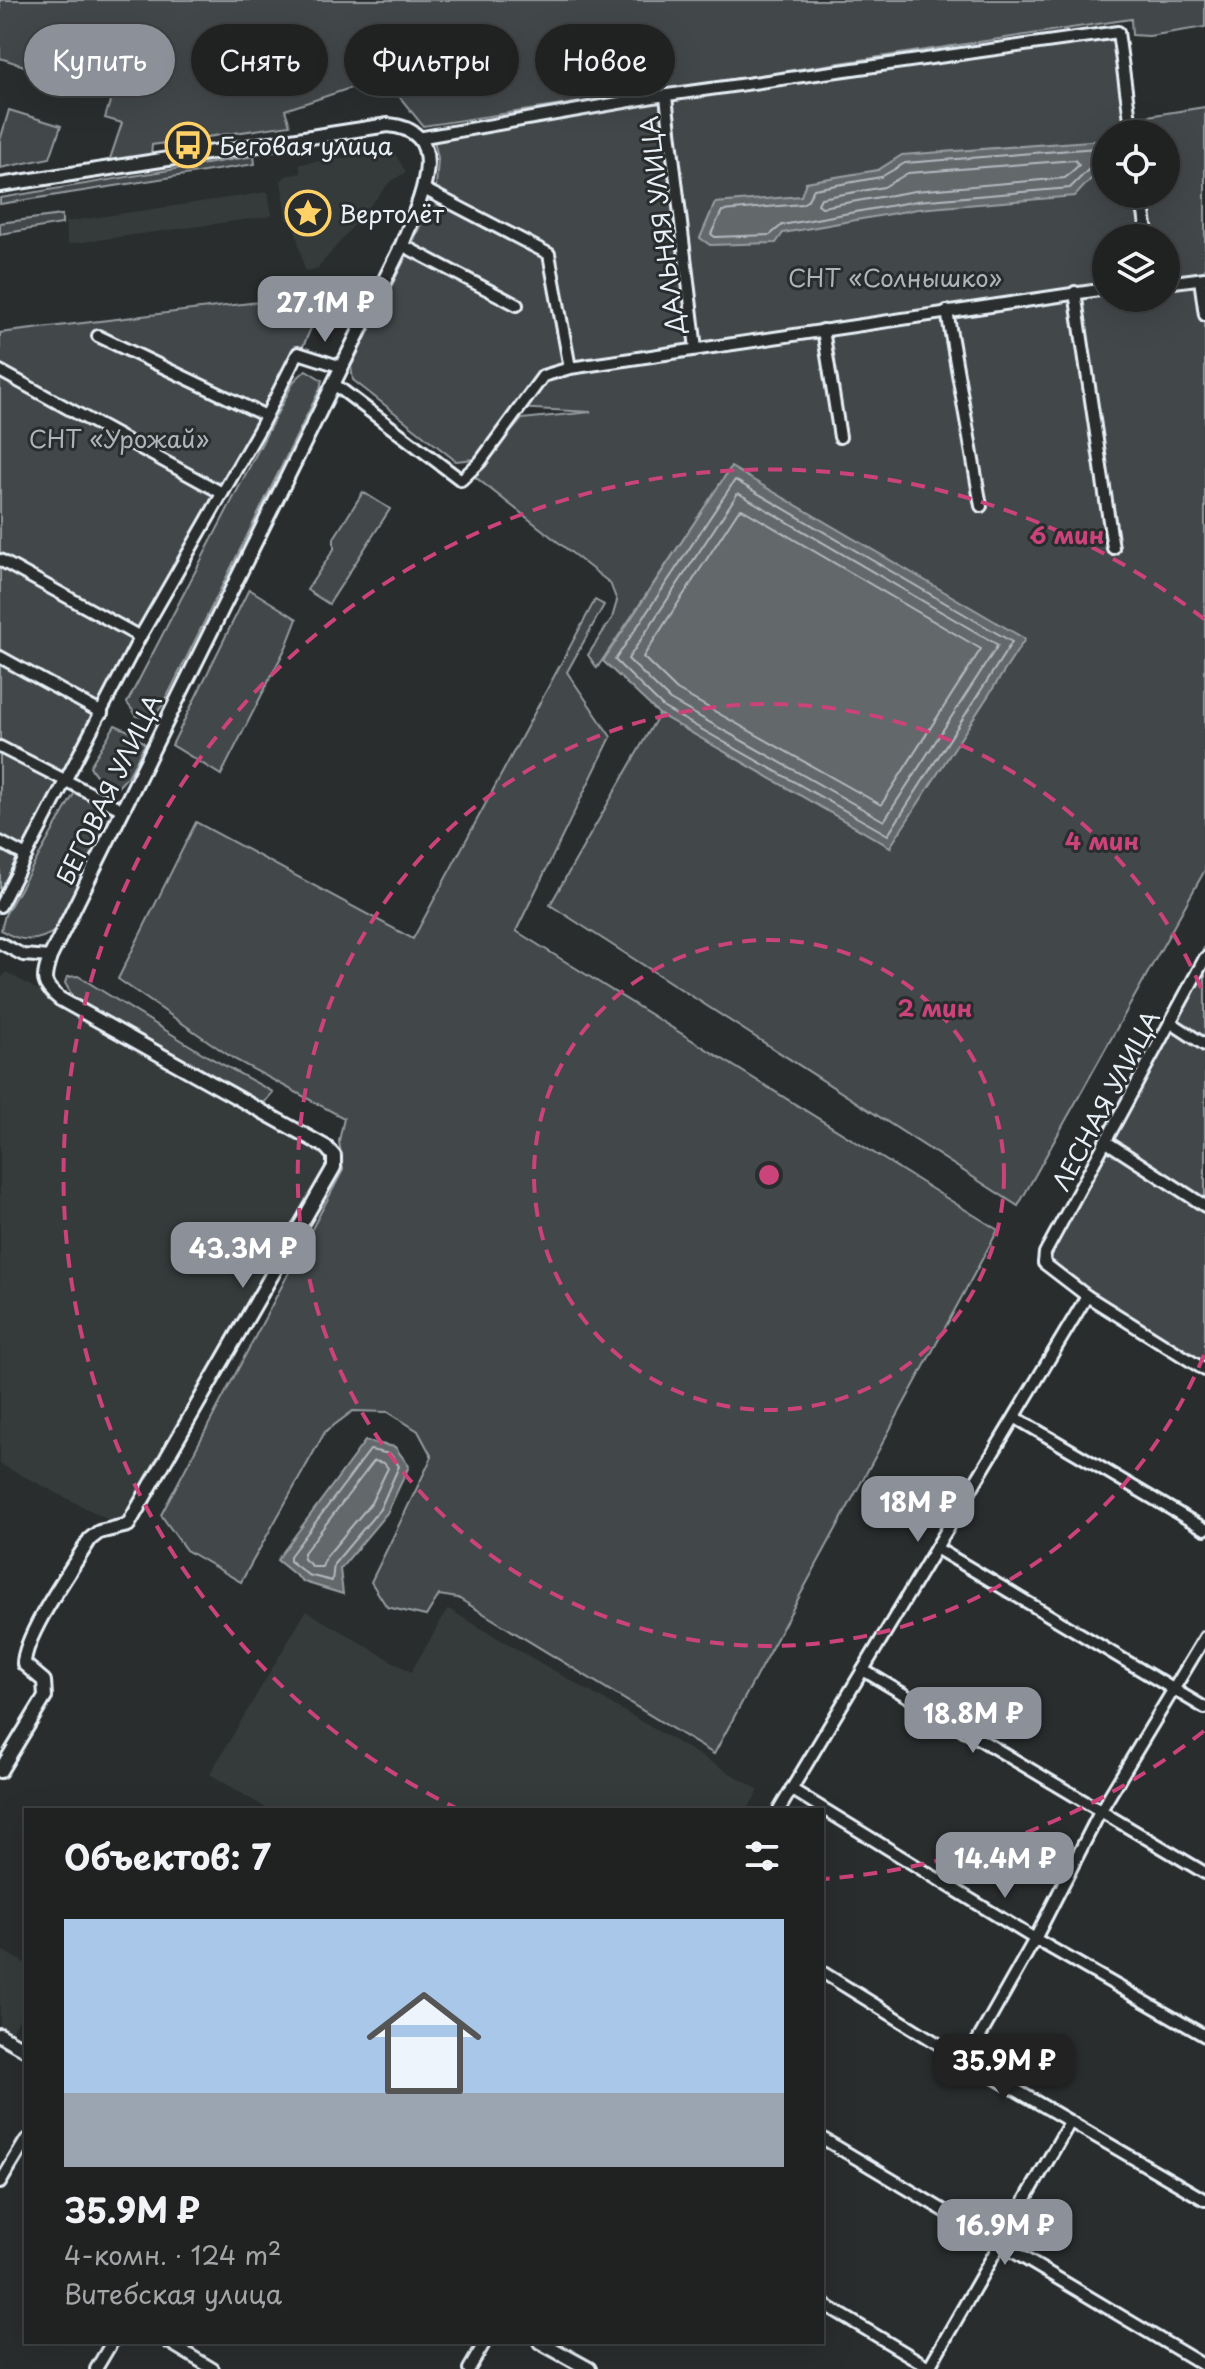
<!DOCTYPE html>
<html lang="ru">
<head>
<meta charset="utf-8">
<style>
	body { margin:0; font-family:"Playpen Sans",sans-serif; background:#2d2f2f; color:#f1f3f6; height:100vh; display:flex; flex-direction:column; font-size:30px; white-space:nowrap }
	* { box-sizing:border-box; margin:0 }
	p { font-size:26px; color:#a2a4a5 }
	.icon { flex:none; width:44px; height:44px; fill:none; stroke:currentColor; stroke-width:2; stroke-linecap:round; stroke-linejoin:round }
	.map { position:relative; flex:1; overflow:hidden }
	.drawer { position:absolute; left:24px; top:1808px; width:800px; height:536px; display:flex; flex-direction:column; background:#202222; border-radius:0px; box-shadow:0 8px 32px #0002,0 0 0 2px #3d3f40 }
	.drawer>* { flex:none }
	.top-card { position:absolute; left:24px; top:24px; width:800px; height:72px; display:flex; gap:16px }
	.tools { position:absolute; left:1092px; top:120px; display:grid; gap:16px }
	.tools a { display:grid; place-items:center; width:88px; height:88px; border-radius:50%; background:#202222; box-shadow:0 8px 32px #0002,0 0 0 2px #3d3f40; font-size:40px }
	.price { position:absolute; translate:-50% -68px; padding:0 18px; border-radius:16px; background:#8c9099; color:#fff; font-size:26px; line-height:52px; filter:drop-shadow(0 2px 4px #0008) }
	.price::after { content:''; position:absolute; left:50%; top:48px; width:24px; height:18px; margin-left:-12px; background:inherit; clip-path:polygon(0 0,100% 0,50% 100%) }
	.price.active { background:#222; color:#fff }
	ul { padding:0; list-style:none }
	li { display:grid; align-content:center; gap:16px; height:424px; padding:0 40px }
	li span { display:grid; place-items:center; height:248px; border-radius:0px; color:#555 }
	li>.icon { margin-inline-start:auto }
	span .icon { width:144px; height:144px; fill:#fffc; stroke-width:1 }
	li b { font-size:34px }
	h2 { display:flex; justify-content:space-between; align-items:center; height:96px; padding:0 40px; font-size:34px }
	.pill { padding:0 28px; border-radius:36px; background:#202222; box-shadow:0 8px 32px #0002,0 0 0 2px #3d3f40; font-size:28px; line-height:72px }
	.pill.active { background:#8c9099; color:#fff }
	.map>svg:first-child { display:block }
</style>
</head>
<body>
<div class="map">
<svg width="1205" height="2369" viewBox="0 0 1205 2369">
	<rect width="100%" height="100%" fill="#2a2d2e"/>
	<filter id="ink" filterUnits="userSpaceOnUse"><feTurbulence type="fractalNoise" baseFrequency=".0125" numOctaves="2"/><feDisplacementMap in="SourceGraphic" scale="16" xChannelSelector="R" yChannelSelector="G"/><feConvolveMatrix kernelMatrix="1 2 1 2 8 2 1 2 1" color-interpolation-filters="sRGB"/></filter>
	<g filter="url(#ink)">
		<g fill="#363a3b">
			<polygon points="393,151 406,172 390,182 317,269 305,271 293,220 287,221 281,181 286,176 301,173 299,164"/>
			<polygon points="268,192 272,216 68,244 65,222"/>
			<polygon points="6,972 326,1154 328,1162 131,1515 113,1522 0,1464 0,981"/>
			<polygon points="448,1609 759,1790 747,1810 269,1810 210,1774 306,1611 411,1672"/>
			<polygon points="0,1949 26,1964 26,2010 8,2036 0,2031"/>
		</g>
		<g fill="#424648" stroke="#959ca0" stroke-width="2" fill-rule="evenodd">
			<polygon points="0,0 1205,0 1205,27 1149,36 1132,35 1131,19 423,126 394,90 389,75 285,110 290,125 152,145 151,156 109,162 122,123 105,118 112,95 0,58"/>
			<path d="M1121,29L1135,118L1205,107V870L1018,1206L550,905L659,714L890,847L731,468L597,668L588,655L612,618L617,601L610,583L474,476L522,419L591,412L515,408L475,459L456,461L353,380L351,367L411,247L436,188L438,158L433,136ZM1106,134H1166V194H1106ZM1106,238H1166V298H1106Z"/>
			<polygon points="9,110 61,126 50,158 0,168 0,141"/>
			<polygon points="254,156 255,164 0,204 0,198"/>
			<polygon points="62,215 62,224 0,234 0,223"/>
			<polygon points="326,294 300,353 0,906 0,333"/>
			<polygon points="306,370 322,380 320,389 163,705 151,719 137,716 127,703 294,381"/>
			<polygon points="363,492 390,509 329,604 307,590 334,549 334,538"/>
			<polygon points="249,589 297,619 286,647 221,775 172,745"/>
			<polygon points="595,600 604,605 567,672 611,737 516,931 998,1230 714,1754 458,1598 439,1595 426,1616 387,1607 371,1582 432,1457 418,1431 388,1412 353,1411 325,1432 241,1582 186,1550 161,1515 343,1170 339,1141 344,1118 234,1059 118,979 196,822 413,939"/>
			<path d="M115,725L131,732L145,744L129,775L117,788C104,783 96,778 90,766Z"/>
			<path d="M75,792C90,795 102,802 112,813L56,930C38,943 19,942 1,930L5,915Z"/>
			<polygon points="1205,946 1205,1370 1044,1262"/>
			<polygon points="78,976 207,1056 273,1092 263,1104 73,997 65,983 67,977"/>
		</g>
		<g fill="#63686b" stroke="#989fa3" stroke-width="2">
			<polygon points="1102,140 1105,164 1075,196 918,209 783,233 776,243 710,245 700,238 715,203 801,196 806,182 878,170 902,155"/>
			<polygon points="731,467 1025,639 890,847 659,714 603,661"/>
			<polygon points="365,1441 395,1447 409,1466 387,1513 340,1569 343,1594 304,1582 277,1560"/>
		</g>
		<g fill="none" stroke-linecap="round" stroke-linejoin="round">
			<g stroke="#b3bac0" stroke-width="2">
				<polyline points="1106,150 1097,148 905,163 881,177 814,189 807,201 802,204 722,211 711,234 715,237 770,235 782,225 917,201 1070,188 1098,160 1106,158"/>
				<polygon points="1075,160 1079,165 1065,178 915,191 822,207 818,204 821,198 884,187 908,173"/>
				<polygon points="735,480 1012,642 888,835 664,708 615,660"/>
				<polygon points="738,493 998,645 884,821 670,700 628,659"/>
				<polygon points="742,509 981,649 881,805 677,690 643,657 738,511"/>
				<polygon points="370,1450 390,1454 399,1466 380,1509 334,1564 332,1581 308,1575 290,1561 290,1556"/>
				<polygon points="374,1461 384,1463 388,1468 371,1503 326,1557 322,1567 313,1567 304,1559 303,1554"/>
			</g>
			<g stroke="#e8f1f8" stroke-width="16">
				<g id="minor">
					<polyline points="666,97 696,349"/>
					<polyline points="418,138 653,97 1118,32 1132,134"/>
					<polyline points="424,189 549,254 570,368"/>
					<polyline points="1141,194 1148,238"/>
					<polyline points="402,245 517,305"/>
					<polyline points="1200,279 1205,315"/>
					<polyline points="1166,283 1205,278"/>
					<polyline points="1075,292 1113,548"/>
					<polyline points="947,311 981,506"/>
					<polyline points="823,330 840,437"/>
					<polyline points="98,336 266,416"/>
					<polyline points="0,371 222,493"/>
					<polyline points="334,384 461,480 480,462 543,376 570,368 1106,289"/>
					<polyline points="0,560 140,637"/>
					<polyline points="0,657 102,713"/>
					<polyline points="0,747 123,810"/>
					<polyline points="0,842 26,856"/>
					<polyline points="0,906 140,637 261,426 298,353 342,367"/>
					<polyline points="0,943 23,955 50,957"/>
					<polyline points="1205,958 1045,1253 1044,1263 1087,1296 1205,1370"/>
					<polyline points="1170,1022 1205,1045"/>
					<polyline points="1105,1141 1205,1206"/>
					<polyline points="1016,1418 1205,1529"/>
					<polyline points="936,1548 1205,1708"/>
					<polyline points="863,1670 1205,1873"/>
					<polyline points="791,1789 1035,1939 1205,2036"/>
					<polyline points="779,1810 1087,1296"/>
					<polyline points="822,1972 966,2061 1205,2200"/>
					<polyline points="966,2061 1035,1939 1101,1810 1205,1637"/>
					<polyline points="822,2138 1205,2366"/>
					<polyline points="0,2183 26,2140"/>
					<polyline points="822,2303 932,2369"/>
					<polyline points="168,2342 213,2369"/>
					<polyline points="96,2369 112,2342"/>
					<polyline points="469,2369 485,2342"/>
					<polyline points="928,2369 1070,2122"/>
				</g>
			</g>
			<g stroke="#e8f1f8" stroke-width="18">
				<g id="tertiary">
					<path d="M0,185L388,125C457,131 416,208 402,245L50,957C43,979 41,984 60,999L326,1147L334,1156V1167L128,1525L99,1532L90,1539C73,1567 24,1635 24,1664L44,1681L45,1697L0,1771"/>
					<polyline points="0,2035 26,2050"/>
					<polyline points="540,2342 589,2369"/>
				</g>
			</g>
			<use href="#minor" stroke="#2a2d2e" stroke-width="10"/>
			<use href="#tertiary" stroke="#2a2d2e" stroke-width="12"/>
		</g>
	</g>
	<g fill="none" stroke="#ca437a" stroke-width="4" stroke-dasharray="14 10">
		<circle cx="769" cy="1175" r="235"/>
		<path d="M1204 1355A471 471 0 1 1 1204 995"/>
		<path d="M1204 1731A706 706 0 0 1 824 1879M460 1810A706 706 0 1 1 1204 619"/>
	</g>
	<defs>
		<g id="bus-ring" transform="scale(2.3)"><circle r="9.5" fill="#2a2d2e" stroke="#ffd166" stroke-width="1.5"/><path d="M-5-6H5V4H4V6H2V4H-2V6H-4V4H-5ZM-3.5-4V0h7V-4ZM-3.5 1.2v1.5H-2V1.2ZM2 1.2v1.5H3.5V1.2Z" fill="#ffd166"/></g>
		<g id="sight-ring" transform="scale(2.3)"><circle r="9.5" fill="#2a2d2e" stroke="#ffd166" stroke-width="1.5"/><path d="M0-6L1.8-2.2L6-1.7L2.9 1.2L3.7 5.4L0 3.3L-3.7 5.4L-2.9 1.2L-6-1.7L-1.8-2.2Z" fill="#ffd166"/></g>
	</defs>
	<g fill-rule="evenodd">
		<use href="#bus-ring" x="188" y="145"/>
		<use href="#sight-ring" x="308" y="213"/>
	</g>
	<g text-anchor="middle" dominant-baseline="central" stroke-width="6" stroke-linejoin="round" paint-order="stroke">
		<g font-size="24" fill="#e8f1f8" stroke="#2a2d2e" text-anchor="start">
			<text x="219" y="145">Беговая улица</text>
			<text x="339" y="213">Вертолёт</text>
		</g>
		<g font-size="24" fill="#e8f1f8" stroke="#2a2d2e">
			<text transform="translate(661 225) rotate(-97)">ДАЛЬНЯЯ УЛИЦА</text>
			<text transform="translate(108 789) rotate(-64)">БЕГОВАЯ УЛИЦА</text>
			<text transform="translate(1105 1100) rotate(-62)">ЛЕСНАЯ УЛИЦА</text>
		</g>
		<g font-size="24" fill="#aeb5ba" stroke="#2a2d2e">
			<text x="895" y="277">СНТ «Солнышко»</text>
			<text x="119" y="438">СНТ «Урожай»</text>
		</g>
	</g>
	<circle cx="769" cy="1175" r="12" fill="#ca437a" stroke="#2a2d2e" stroke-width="4"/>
	<g font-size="24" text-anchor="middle" font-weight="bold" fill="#ca437a" stroke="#2a2d2e" stroke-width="6" stroke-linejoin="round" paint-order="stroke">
		<text x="1067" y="544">6 мин</text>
		<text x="1102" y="850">4 мин</text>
		<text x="935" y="1017">2 мин</text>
	</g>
</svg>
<div class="tools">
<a><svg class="icon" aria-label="locate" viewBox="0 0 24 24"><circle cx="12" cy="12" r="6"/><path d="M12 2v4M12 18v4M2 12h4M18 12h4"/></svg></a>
<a><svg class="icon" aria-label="layers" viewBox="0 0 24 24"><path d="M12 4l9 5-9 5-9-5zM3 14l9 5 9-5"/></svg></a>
</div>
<b class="price" style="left:325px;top:344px">27.1M ₽</b>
<b class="price" style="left:243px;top:1290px">43.3M ₽</b>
<b class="price" style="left:918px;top:1544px">18M ₽</b>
<b class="price" style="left:973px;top:1755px">18.8M ₽</b>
<b class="price" style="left:1005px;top:1900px">14.4M ₽</b>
<b class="price active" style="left:1004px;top:2102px">35.9M ₽</b>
<b class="price" style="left:1005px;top:2267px">16.9M ₽</b>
<div class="top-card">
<a class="pill active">Купить</a>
<a class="pill">Снять</a>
<a class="pill">Фильтры</a>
<a class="pill">Новое</a>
</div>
<section class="drawer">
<h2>Объектов: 7<svg class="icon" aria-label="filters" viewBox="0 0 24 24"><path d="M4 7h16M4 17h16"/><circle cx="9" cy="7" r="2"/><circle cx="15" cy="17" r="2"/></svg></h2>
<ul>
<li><span style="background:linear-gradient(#a9c7e8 70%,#9aa5b1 0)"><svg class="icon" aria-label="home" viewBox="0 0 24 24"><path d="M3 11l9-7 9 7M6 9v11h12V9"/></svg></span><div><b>35.9M ₽</b><p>4-комн. · 124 m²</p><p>Витебская улица</p></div></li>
</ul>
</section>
</div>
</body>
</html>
